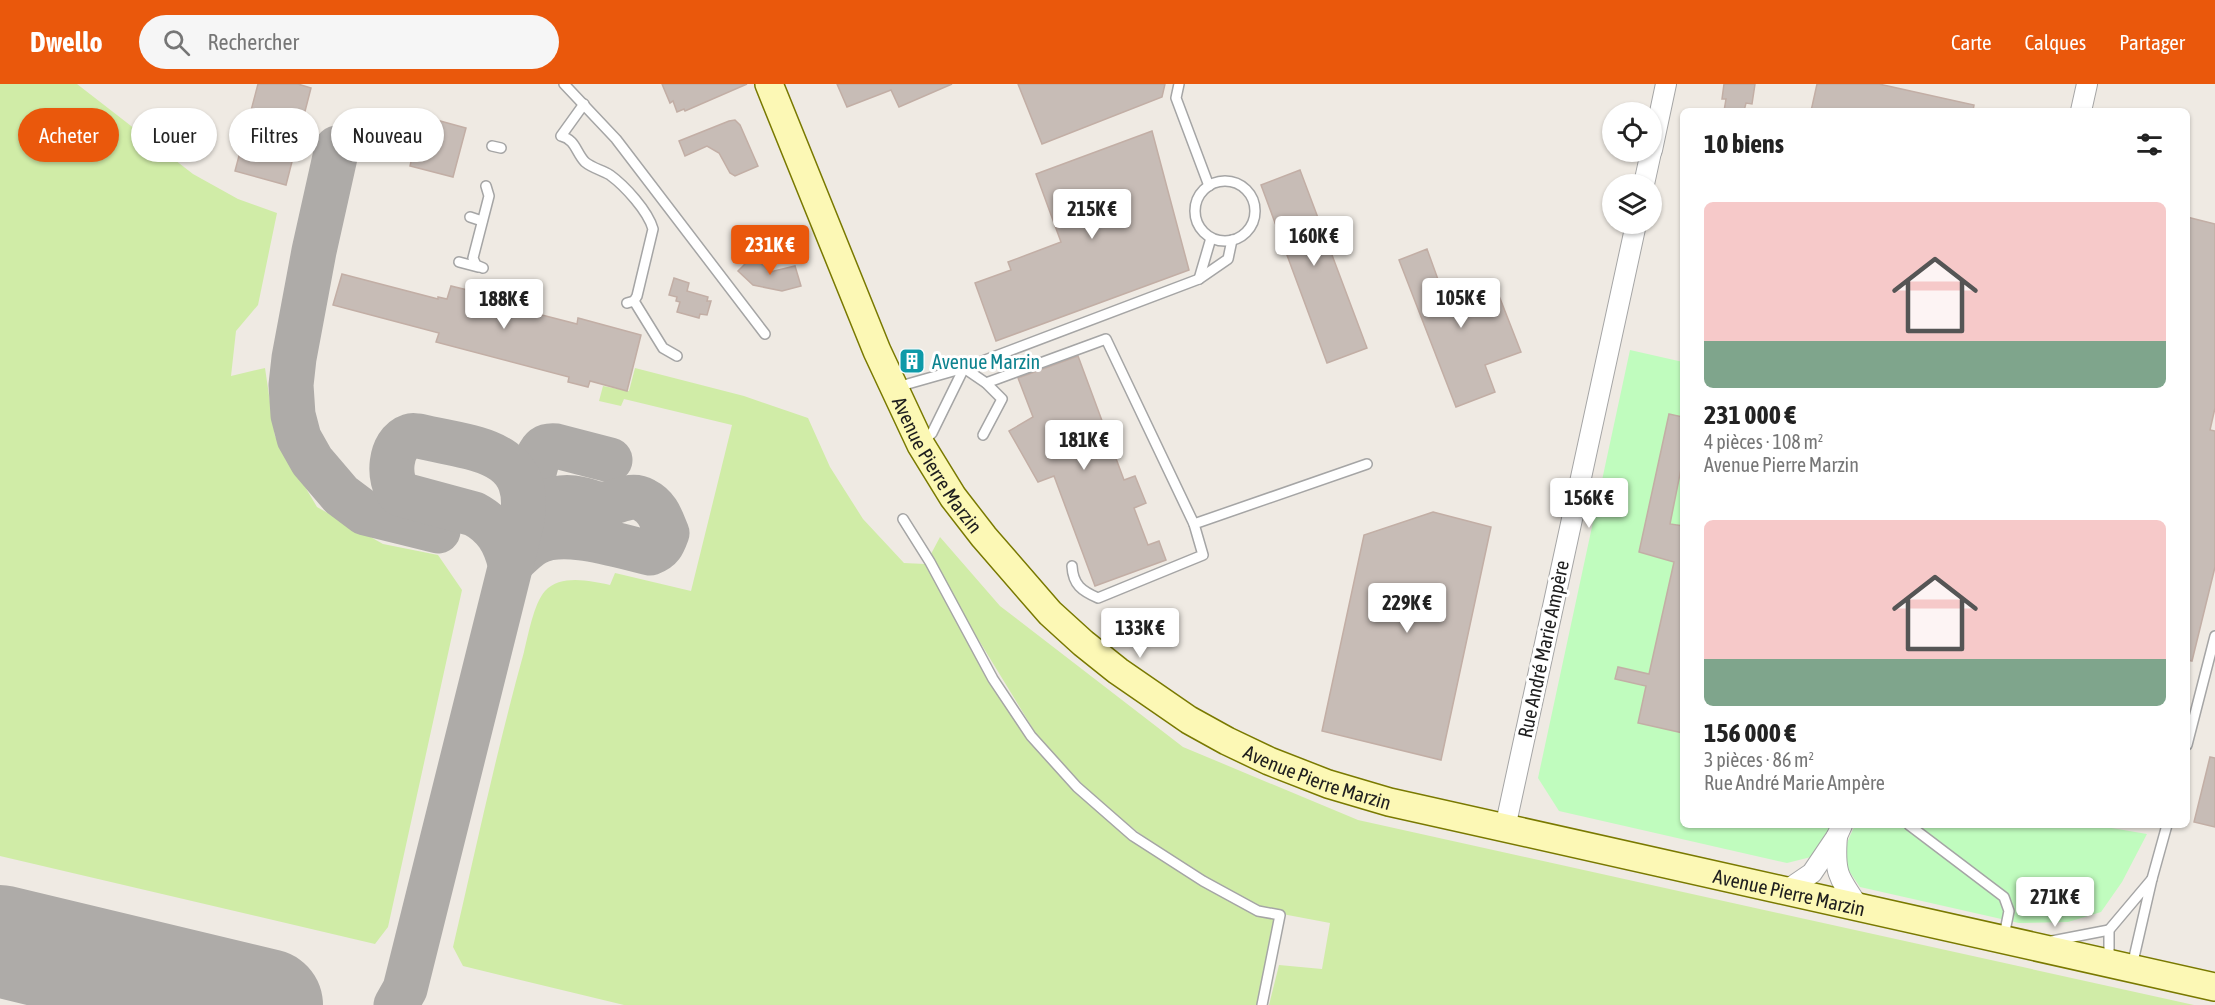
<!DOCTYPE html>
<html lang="fr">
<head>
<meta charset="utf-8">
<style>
	body { margin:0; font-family:"Asap Condensed",sans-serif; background:#f6f6f6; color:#222; height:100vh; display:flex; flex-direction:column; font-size:22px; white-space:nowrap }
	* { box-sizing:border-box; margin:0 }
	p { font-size:20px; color:#767676 }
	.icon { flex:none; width:33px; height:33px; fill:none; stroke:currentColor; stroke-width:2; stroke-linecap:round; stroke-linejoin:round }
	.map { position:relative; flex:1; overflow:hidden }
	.details { position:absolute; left:1680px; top:24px; width:510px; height:720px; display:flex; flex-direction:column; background:#fff; border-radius:9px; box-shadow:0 2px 4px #0004 }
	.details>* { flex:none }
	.guide { position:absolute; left:18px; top:24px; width:570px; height:54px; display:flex; gap:12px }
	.fabs { position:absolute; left:1602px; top:18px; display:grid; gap:12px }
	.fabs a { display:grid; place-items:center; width:60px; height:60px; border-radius:50%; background:#fff; box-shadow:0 2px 4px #0004; font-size:30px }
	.price { position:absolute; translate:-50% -51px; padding:0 14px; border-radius:6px; background:#fff; color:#222; font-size:20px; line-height:39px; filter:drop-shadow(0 2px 3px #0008) }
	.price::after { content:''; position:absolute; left:50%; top:36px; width:18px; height:14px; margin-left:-9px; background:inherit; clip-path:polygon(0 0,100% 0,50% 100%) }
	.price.selected { background:#ea580c; color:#fff }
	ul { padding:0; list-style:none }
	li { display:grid; align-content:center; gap:12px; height:318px; padding:0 24px }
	li span { display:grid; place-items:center; height:186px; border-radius:9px; color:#555 }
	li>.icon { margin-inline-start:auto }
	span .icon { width:108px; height:108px; fill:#fffc; stroke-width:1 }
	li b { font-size:26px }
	h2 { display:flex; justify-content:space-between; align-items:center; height:72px; padding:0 24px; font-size:26px }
	.tag { padding:0 21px; border-radius:27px; background:#fff; box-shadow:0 2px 4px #0004; font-size:21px; line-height:54px }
	.tag.selected { background:#ea580c; color:#fff }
	header { display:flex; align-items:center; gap:36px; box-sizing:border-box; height:84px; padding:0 30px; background:#ea580c; color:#fff }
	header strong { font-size:28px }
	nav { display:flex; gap:33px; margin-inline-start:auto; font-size:21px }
	.search { width:420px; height:54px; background:#f6f6f6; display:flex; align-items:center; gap:15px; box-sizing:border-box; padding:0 21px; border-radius:33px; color:#767676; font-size:22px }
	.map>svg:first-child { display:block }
</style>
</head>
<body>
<header>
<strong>Dwello</strong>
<div class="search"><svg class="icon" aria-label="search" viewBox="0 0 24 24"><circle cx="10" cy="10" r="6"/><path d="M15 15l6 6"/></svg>Rechercher</div>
<nav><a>Carte</a><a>Calques</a><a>Partager</a></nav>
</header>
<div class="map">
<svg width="2215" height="921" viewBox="0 0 2215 921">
	<rect width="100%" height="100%" fill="#efeae3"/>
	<g fill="#d0eca7">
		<polygon points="0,0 77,0 193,90 238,115 277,129 258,221 236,247 231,292 265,284 275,352 317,423 383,460 438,471 462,506 388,843 375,860 0,772"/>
		<path d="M635,284L744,312L808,334L830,383L863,435L904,479L925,480L1025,651L1081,713L1165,779L1232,817L1276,836L1257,921H624L463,882L453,863C476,764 497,665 524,568C528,552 534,519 545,507C561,490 590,497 610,501L615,489L691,507L732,341L624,315L621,322L599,317L603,302L629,307Z"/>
		<polygon points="940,453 1000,522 1183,663 1358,736 2194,921 1269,921 1279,881 1322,885 1330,839 1277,829 1252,819 1173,775 1103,721 1041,658 975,550 931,470"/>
	</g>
	<g fill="#c0fcbe">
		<polygon points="1630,266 1683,278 1683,741 1831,741 1819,771 1787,779 1559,727 1538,694"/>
		<path d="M1855,741H2094L2147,750L2122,798L2101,828L2068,838L2019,839L1860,803C1839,773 1840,774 1855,741Z"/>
	</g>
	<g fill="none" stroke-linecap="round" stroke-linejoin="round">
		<g stroke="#aeaba8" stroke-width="45">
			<polyline points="337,64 314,167 294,274 291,301 293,331 299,354 312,377 341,411 365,429 438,447"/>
			<path d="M524,427L538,373C542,363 546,361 556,362L610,376"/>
			<path d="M510,480C518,473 526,464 535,459C563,443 619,462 650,469C661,465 663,460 667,449C661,435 658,423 644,416C630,408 616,420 603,420C596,421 588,416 580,415C557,410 538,419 522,436"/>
			<path d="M396,921L405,905L522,436C534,364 471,365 419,352C416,352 413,351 410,352C389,359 387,396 400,410L474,430C495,441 505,458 510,480"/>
		</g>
		<polyline stroke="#aeaba8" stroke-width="112" points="0,857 267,921"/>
	</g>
	<g fill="#c7bcb6" stroke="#c2aea5" stroke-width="1.5">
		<polygon points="258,0 298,0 311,4 286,101 235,87"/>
		<polygon points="662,0 747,0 685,27 684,25 677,28 673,17 670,19"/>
		<polygon points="837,0 952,0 899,23 891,6 847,23"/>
		<polygon points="1018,0 1165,0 1162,13 1042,60"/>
		<polygon points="1724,0 1755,0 1752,20 1746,19 1744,27 1724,27 1726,15 1722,15"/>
		<polygon points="1817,0 1879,0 1974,21 1973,27 1811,27"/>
		<polygon points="422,32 466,44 453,93 410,82"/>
		<polygon points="735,36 740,41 758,82 735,92 730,89 719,69 707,62 685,72 679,57 729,37"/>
		<polygon points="1152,47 1189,186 996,257 975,199 1011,186 1008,178 1061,158 1036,90"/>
		<polygon points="1300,86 1367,264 1327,279 1261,101"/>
		<polygon points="2187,133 2215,140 2215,324 2210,346 2215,347 2215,483 2192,577 2187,576"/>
		<polygon points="1427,165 1440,201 1452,196 1459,213 1494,199 1521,268 1485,281 1495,308 1456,323 1399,176"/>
		<polygon points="753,172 770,188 795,182 801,202 782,207 753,201 738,187"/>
		<polygon points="342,190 438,215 438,213 447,215 451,202 500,214 503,205 542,215 538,230 577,240 578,234 641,251 627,307 590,297 588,303 568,298 569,293 436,258 439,249 333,221"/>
		<polygon points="674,194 689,199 687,207 708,213 707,217 711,217 707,231 700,230 699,234 677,228 680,218 676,217 677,213 669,211"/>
		<polygon points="1078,272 1124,396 1135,392 1146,419 1134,424 1148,461 1159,457 1166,476 1095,502 1054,392 1038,398 1009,347 1033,333 1018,294"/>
		<polygon points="1669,330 1683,333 1683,375 1670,440 1683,442 1683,649 1638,639 1646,602 1615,595 1618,583 1649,590 1674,478 1639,468"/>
		<polygon points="1433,428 1491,443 1441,676 1322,647 1364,451"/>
		<polygon points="2210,673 2215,674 2215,743 2194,738"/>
	</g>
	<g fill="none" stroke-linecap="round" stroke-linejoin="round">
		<g stroke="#a5a5a5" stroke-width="12">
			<g id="service">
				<polyline points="564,0 616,55 765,250"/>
				<polyline points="1179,0 1176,14 1209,102"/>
				<path d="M584,20L561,52C576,56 575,67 585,78C592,84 602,86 610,91C625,102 648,127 653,145L637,212L634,217L627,219"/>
				<polyline points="492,62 501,64"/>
				<circle cx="1225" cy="127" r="30"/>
				<polyline points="470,133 482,137"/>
				<polyline points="459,178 478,183"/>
				<polyline points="483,184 476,181 473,174 489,112 486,102"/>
				<polyline points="1199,195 1211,154"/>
				<polyline points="634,217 663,264 677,272"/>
				<polyline points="964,284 986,299 1002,315 983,351"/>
				<polyline points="986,299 1106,255 1194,440"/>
				<polyline points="897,303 964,284 1199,195 1228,175 1232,156"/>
				<polyline points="922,359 932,349 964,284"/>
				<polyline points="903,435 930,478 993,595 1031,652 1077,703 1133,752 1203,797 1258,827 1280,831 1262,921"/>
				<path d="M1072,482C1073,501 1082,507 1098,514L1203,471L1194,440L1367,380"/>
				<polyline points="2187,661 2215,552"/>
				<polyline points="1909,741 2004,813 2009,827 2004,852"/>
				<polyline points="2152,795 2167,741"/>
				<polyline points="2052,857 2109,846"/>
				<polyline points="2107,876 2109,867 2109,846 2152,795 2132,882"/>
			</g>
		</g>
		<g stroke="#a5a5a5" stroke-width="22">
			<g id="minor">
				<polyline points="2081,27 2087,0"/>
				<polyline points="1652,66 1666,0"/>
				<polyline points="1644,100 1651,68"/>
				<polyline points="1505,744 1636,140"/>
				<path d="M1837,752C1834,789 1838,793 1859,823"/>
				<polyline points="1787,806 1812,789 1837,752 1842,741"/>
			</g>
		</g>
		<g stroke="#797900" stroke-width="30">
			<g id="secondary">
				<path id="s1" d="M769,0L877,267L921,361L953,413L984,453L1050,529L1083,559L1118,587L1189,636L1227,657L1269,677L1328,700L1389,718L2215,903"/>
			</g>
		</g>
		<use href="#service" stroke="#fff" stroke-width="9"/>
		<use href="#minor" stroke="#fff" stroke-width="20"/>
		<use href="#secondary" stroke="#fcf8b5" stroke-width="27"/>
	</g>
	<defs>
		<g id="building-square" transform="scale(1.35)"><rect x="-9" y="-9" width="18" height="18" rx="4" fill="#0f9aa8" stroke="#fff"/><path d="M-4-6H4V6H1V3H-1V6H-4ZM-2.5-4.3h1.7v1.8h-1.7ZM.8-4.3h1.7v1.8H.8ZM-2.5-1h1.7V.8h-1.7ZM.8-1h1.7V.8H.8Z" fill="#fff"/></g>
	</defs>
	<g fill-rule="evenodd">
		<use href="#building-square" x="912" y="277"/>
	</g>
	<g text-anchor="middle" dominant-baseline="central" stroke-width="6" stroke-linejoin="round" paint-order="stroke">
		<g font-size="20" fill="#0d838f" stroke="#fff" text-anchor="start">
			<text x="932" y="277">Avenue Marzin</text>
		</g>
		<g font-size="20" fill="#1e1e1e" stroke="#fff">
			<text stroke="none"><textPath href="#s1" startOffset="417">Avenue Pierre Marzin</textPath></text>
			<text transform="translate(1543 565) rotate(-78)">Rue André Marie Ampère</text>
			<text stroke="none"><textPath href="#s1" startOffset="921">Avenue Pierre Marzin</textPath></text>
			<text stroke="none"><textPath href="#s1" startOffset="1407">Avenue Pierre Marzin</textPath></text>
		</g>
	</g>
</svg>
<div class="fabs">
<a><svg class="icon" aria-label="locate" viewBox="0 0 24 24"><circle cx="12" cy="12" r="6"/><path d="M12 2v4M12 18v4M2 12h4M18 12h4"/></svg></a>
<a><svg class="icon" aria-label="layers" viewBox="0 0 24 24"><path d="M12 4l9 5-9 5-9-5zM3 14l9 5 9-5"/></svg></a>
</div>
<b class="price" style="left:1092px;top:156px">215K €</b>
<b class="price" style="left:1314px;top:183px">160K €</b>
<b class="price selected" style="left:770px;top:192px">231K €</b>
<b class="price" style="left:1461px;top:245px">105K €</b>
<b class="price" style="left:504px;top:246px">188K €</b>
<b class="price" style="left:1084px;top:387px">181K €</b>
<b class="price" style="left:1589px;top:445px">156K €</b>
<b class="price" style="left:1407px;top:550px">229K €</b>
<b class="price" style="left:1140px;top:575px">133K €</b>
<b class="price" style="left:2055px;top:844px">271K €</b>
<div class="guide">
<a class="tag selected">Acheter</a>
<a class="tag">Louer</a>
<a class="tag">Filtres</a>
<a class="tag">Nouveau</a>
</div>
<section class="details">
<h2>10 biens<svg class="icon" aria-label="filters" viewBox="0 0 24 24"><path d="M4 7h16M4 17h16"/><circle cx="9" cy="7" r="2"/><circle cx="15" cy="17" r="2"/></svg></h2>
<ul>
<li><span style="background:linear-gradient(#f6c9c9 75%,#7fa58c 0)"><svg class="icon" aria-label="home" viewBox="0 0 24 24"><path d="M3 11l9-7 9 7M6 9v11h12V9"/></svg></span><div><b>231 000 €</b><p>4 pièces · 108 m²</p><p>Avenue Pierre Marzin</p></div></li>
<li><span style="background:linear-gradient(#f6c9c9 75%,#7fa58c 0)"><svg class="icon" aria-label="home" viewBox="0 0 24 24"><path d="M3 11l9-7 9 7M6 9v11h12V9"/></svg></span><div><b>156 000 €</b><p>3 pièces · 86 m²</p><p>Rue André Marie Ampère</p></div></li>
</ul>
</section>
</div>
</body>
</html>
